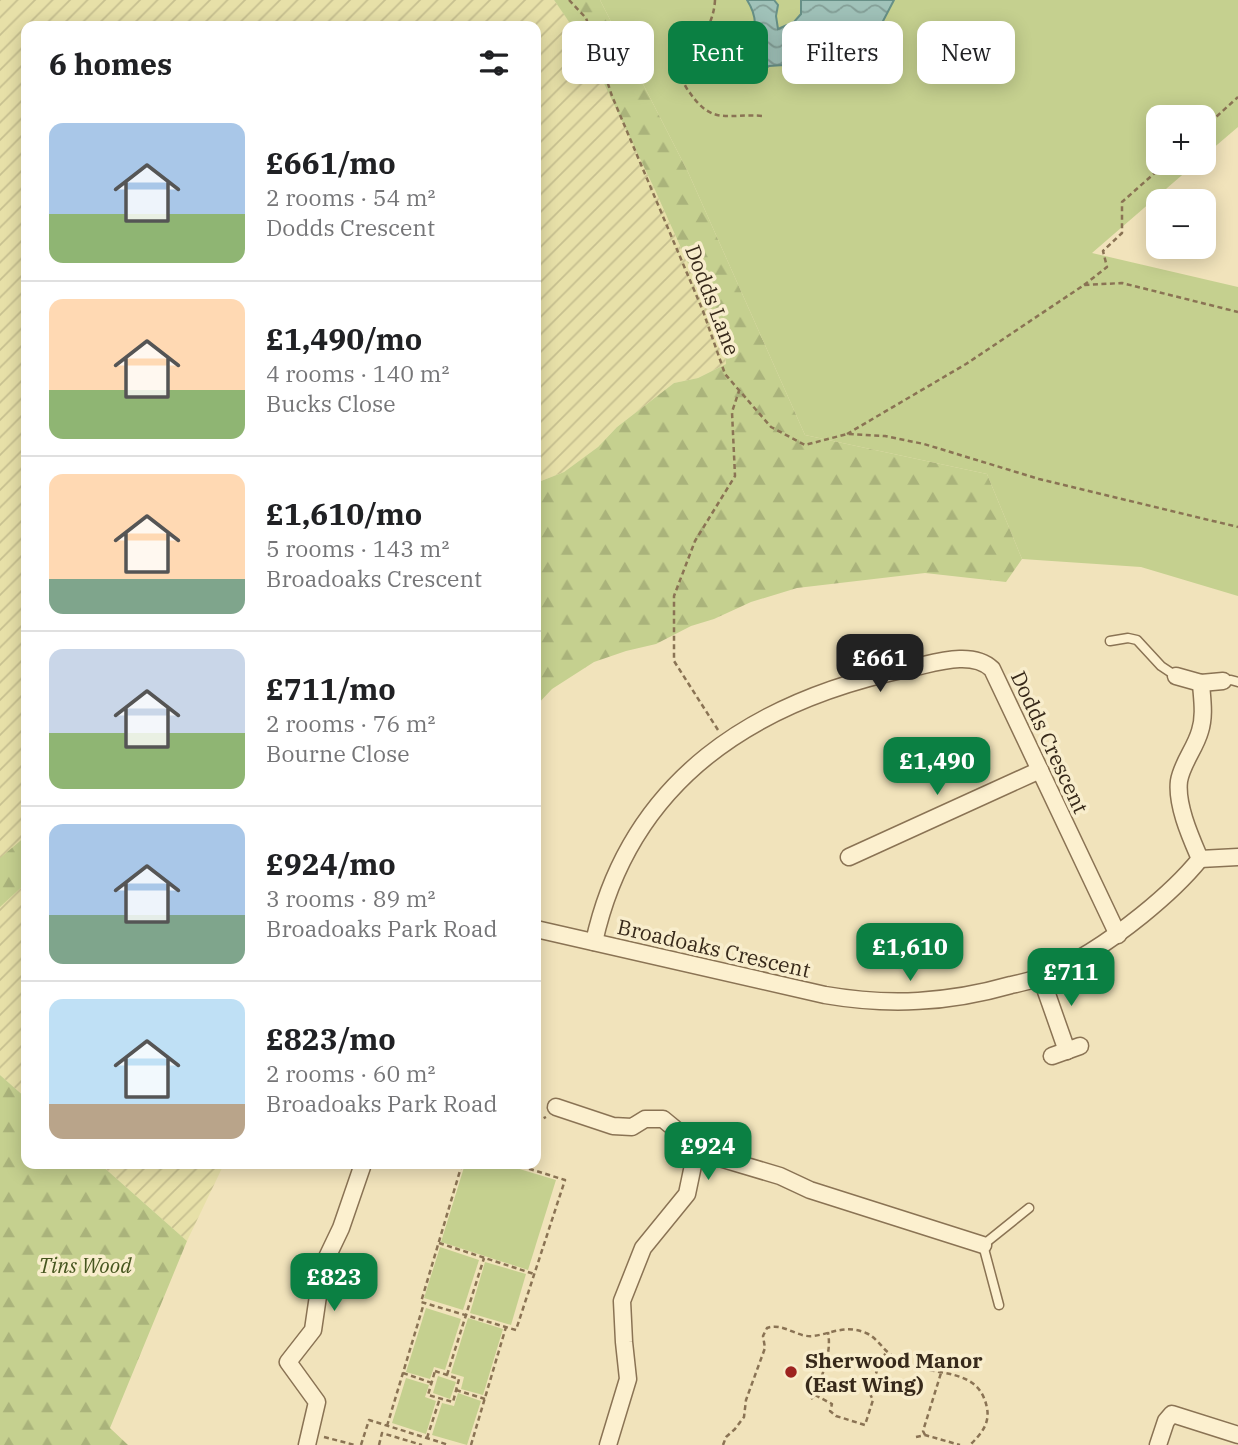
<!DOCTYPE html>
<html lang="en">
<head>
<meta charset="utf-8">
<style>
	body { margin:0; font-family:"IBM Plex Serif",serif; background:#f2f2f2; color:#202124; height:100vh; display:flex; flex-direction:column; font-size:26px; white-space:nowrap }
	* { box-sizing:border-box; margin:0 }
	p { font-size:23px; color:#757577 }
	.icon { flex:none; width:38px; height:38px; fill:none; stroke:currentColor; stroke-width:2; stroke-linecap:round; stroke-linejoin:round }
	.map { position:relative; flex:1; overflow:hidden }
	.sheet { position:absolute; left:21px; top:21px; width:520px; height:1148px; display:flex; flex-direction:column; background:#fff; border-radius:14px; box-shadow:0 4px 18px #0003 }
	.sheet>* { flex:none }
	.hud { position:absolute; left:562px; top:21px; width:570px; height:63px; display:flex; gap:14px }
	.tools { position:absolute; left:1146px; top:105px; display:grid; gap:14px }
	.tools a { display:grid; place-items:center; width:70px; height:70px; border-radius:14px; background:#fff; box-shadow:0 4px 18px #0003; font-size:35px }
	.price { position:absolute; translate:-50% -60px; padding:0 16px; border-radius:14px; background:#0b8043; color:#fff; font-size:23px; line-height:46px; filter:drop-shadow(0 2px 4px #0008) }
	.price::after { content:''; position:absolute; left:50%; top:42px; width:21px; height:16px; margin-left:-10px; background:inherit; clip-path:polygon(0 0,100% 0,50% 100%) }
	.price.current { background:#222; color:#fff }
	ul { padding:0; list-style:none }
	li { display:flex; align-items:center; gap:21px; height:175px; padding:0 28px }
	li+li { border-top:2px solid #e0e0e0 }
	li span { display:grid; place-items:center; flex:none; width:196px; height:140px; border-radius:14px; color:#555 }
	li>.icon { margin-inline-start:auto }
	span .icon { width:84px; height:84px; fill:#fffc; stroke-width:1 }
	li b { font-size:30px }
	h2 { display:flex; justify-content:space-between; align-items:center; height:84px; padding:0 28px; font-size:30px }
	.tag { padding:0 24px; border-radius:14px; background:#fff; box-shadow:0 4px 18px #0003; font-size:24px; line-height:63px }
	.tag.current { background:#0b8043; color:#fff }
	.map>svg:first-child { display:block }
</style>
</head>
<body>
<div class="map">
<svg width="1238" height="1445" viewBox="0 0 1238 1445">
	<defs>
		<pattern id="farmland-furrows" width="10" height="10" patternUnits="userSpaceOnUse" patternTransform="scale(1.75)"><rect width="10" height="10" fill="#e7e0a8"/><path d="M-1 1l2-2M0 10L10 0M9 11l2-2" fill="none" stroke="#c7c090"/></pattern>
		<pattern id="forest-firs" width="22" height="20" patternUnits="userSpaceOnUse" patternTransform="scale(1.75)"><rect width="22" height="20" fill="#c5d08f"/><path d="M5 1l3.5 6h-7zM16 11l3.5 6h-7z" fill="#aab37b"/></pattern>
		<pattern id="water-waves" width="16" height="10" patternUnits="userSpaceOnUse" patternTransform="scale(1.75)"><rect width="16" height="10" fill="#a0c2b9"/><path d="M0 5q4-4 8 0t8 0" fill="none" stroke="#839e96"/></pattern>
	</defs>
	<rect width="100%" height="100%" fill="#f1e3bb"/>
	<g fill="url(#farmland-furrows)">
		<polygon points="0,0 554,0 587,47 655,190 724,344 726,364 698,378 674,383 617,427 598,447 564,472 536,483 536,26 26,26 26,1098 0,1075"/>
		<polygon points="100,1164 224,1164 187,1241"/>
	</g>
	<g fill="#c5d08f">
		<polygon points="600,0 1238,0 1238,127 1204,156 1204,117 1158,117 1158,163 1196,163 1092,253 1238,287 1238,596 1141,567 1022,559 987,474 805,435 688,172"/>
		<polygon points="465,1164 503,1164 556,1180 528,1270 441,1242"/>
		<polygon points="440,1247 479,1260 463,1310 424,1298"/>
		<polygon points="485,1262 526,1274 511,1325 470,1313"/>
		<polygon points="426,1308 461,1319 445,1370 434,1367 430,1379 406,1372"/>
		<polygon points="468,1318 503,1329 483,1395 461,1389 464,1377 451,1373"/>
		<polygon points="438,1376 456,1382 450,1399 433,1393"/>
		<polygon points="406,1378 429,1385 425,1397 436,1401 426,1434 392,1423"/>
		<polygon points="458,1393 481,1401 467,1445 432,1435 442,1403 454,1406"/>
	</g>
	<g fill="url(#forest-firs)">
		<polygon points="554,0 600,0 688,172 805,435 987,474 1022,559 1006,582 925,573 797,588 751,602 714,619 691,626 656,644 626,651 594,662 552,689 536,706 536,483 564,472 598,447 617,427 674,383 698,378 726,364 724,344 655,190 587,48"/>
		<polygon points="26,836 26,883 0,907 0,858"/>
		<polygon points="0,1075 26,1098 26,1164 100,1164 187,1241 110,1428 128,1445 0,1445"/>
	</g>
	<path fill="url(#water-waves)" stroke="#679087" stroke-width="2" d="M747,0H774L778,5L776,16L778,29L794,22L801,14V0H894L882,23L859,39L846,58L831,66L815,70L795,69L784,65L769,66L757,75L748,73C747,45 765,28 747,0Z"/>
	<g fill="none" stroke-linecap="round" stroke-linejoin="round">
		<g stroke="#8a7354" stroke-width="11">
			<g id="service">
				<polyline points="1110,641 1128,638 1137,640 1161,666 1176,676"/>
				<polyline points="1223,681 1231,680 1238,682"/>
				<polyline points="999,1305 983,1245 1029,1208"/>
			</g>
		</g>
		<g stroke="#8a7354" stroke-width="19">
			<g id="minor">
				<polyline points="1176,676 1201,683 1223,681"/>
				<polyline points="849,857 1040,770"/>
				<path d="M1200,859C1191,838 1176,805 1179,781C1182,763 1195,749 1200,731C1205,715 1202,699 1201,683"/>
				<polyline points="1200,859 1238,857"/>
				<path d="M536,929L825,995C889,1006 948,1003 1011,985C1021,983 1032,980 1042,977C1079,962 1111,940 1142,915C1163,898 1183,880 1200,859"/>
				<path d="M594,942C630,779 755,700 911,668C935,663 972,650 992,669L1118,935"/>
				<polyline points="1041,977 1067,1051"/>
				<polyline points="1052,1056 1080,1046"/>
				<polyline points="556,1107 613,1126 632,1127 645,1119 663,1119 680,1133 696,1151"/>
				<polyline points="307,1445 317,1402 288,1362 313,1330 319,1289 320,1272 341,1228 363,1164"/>
				<polyline points="608,1445 628,1379 624,1342 622,1301 643,1248 687,1194 696,1151 780,1176 810,1190 983,1245"/>
				<polyline points="1158,1445 1166,1421 1172,1414 1238,1435"/>
			</g>
		</g>
		<g stroke="#8a7354" stroke-width="2.5" stroke-dasharray="5 3.5" stroke-linecap="butt">
			<polyline points="569,0 586,18 612,96 703,311 725,374 771,427 805,445 847,434 885,436 924,444 1039,479 1238,527"/>
			<path d="M715,0C714,21 703,37 692,54C689,60 683,67 682,74C682,81 686,88 690,93C713,126 728,113 763,116"/>
			<polyline points="1204,128 1238,97"/>
			<polyline points="1084,285 1107,267 1103,251 1122,233 1122,202 1166,163"/>
			<polyline points="847,434 966,364 1084,285 1122,283 1238,312"/>
			<polyline points="718,730 674,661 674,596 695,541 735,476 732,412 739,391"/>
			<polyline points="536,1122 546,1117"/>
			<polyline points="462,1164 421,1302 516,1330 565,1180 514,1164"/>
			<polyline points="439,1243 534,1274"/>
			<polygon points="435,1371 459,1379 453,1402 428,1395"/>
			<polyline points="403,1373 432,1383"/>
			<polyline points="447,1375 484,1258"/>
			<polyline points="456,1390 485,1399"/>
			<path d="M815,1395L832,1404L830,1411L836,1416L865,1425L873,1400L870,1394C874,1378 878,1365 887,1351"/>
			<path d="M811,1399L815,1395C822,1374 832,1354 828,1332"/>
			<polyline points="387,1426 424,1303"/>
			<polyline points="925,1435 923,1431 941,1373"/>
			<polyline points="324,1437 355,1445"/>
			<polyline points="916,1437 925,1435 960,1445"/>
			<polyline points="427,1438 440,1398"/>
			<polyline points="361,1445 369,1420 449,1445"/>
			<polyline points="379,1445 382,1433 422,1445"/>
			<polyline points="471,1445 506,1327"/>
			<path d="M723,1445L726,1437L735,1429L744,1417L746,1400L765,1348L763,1336L767,1328C783,1322 797,1338 813,1336C831,1334 845,1324 866,1333C876,1337 881,1347 890,1354C895,1358 903,1361 909,1364C938,1377 979,1367 987,1408C990,1424 981,1434 970,1445"/>
		</g>
		<use href="#service" stroke="#fcf0cf" stroke-width="8"/>
		<use href="#minor" stroke="#fcf0cf" stroke-width="16"/>
	</g>
	<circle fill="#9d231f" stroke="#f8edcc" stroke-width="2.5" cx="791" cy="1372" r="7"/>
	<g text-anchor="middle" dominant-baseline="central" stroke-width="7" stroke-linejoin="round" paint-order="stroke">
		<g font-size="21" fill="#37291a" stroke="#f8edcc">
			<text transform="translate(713 300) rotate(69)">Dodds Lane</text>
			<text transform="translate(1050 742) rotate(65)">Dodds Crescent</text>
			<text transform="translate(714 948) rotate(13)">Broadoaks Crescent</text>
		</g>
		<g font-size="21" font-style="italic" fill="#46561f" stroke="#f8edcc">
			<text x="85" y="1265">Tins Wood</text>
		</g>
		<g font-size="21" font-weight="bold" fill="#37291a" stroke="#f8edcc" text-anchor="start">
			<text x="805" y="1360">Sherwood Manor<tspan x="805" dy="24">(East Wing)</tspan></text>
		</g>
	</g>
</svg>
<div class="tools">
<a>+</a>
<a>−</a>
</div>
<b class="price current" style="left:880px;top:694px">£661</b>
<b class="price" style="left:937px;top:797px">£1,490</b>
<b class="price" style="left:910px;top:983px">£1,610</b>
<b class="price" style="left:1071px;top:1008px">£711</b>
<b class="price" style="left:708px;top:1182px">£924</b>
<b class="price" style="left:334px;top:1313px">£823</b>
<div class="hud">
<a class="tag">Buy</a>
<a class="tag current">Rent</a>
<a class="tag">Filters</a>
<a class="tag">New</a>
</div>
<section class="sheet">
<h2>6 homes<svg class="icon" aria-label="filters" viewBox="0 0 24 24"><path d="M4 7h16M4 17h16"/><circle cx="9" cy="7" r="2"/><circle cx="15" cy="17" r="2"/></svg></h2>
<ul>
<li><span style="background:linear-gradient(#a9c7e8 65%,#8fb573 0)"><svg class="icon" aria-label="home" viewBox="0 0 24 24"><path d="M3 11l9-7 9 7M6 9v11h12V9"/></svg></span><div><b>£661/mo</b><p>2 rooms · 54 m²</p><p>Dodds Crescent</p></div></li>
<li><span style="background:linear-gradient(#ffd9b3 65%,#8fb573 0)"><svg class="icon" aria-label="home" viewBox="0 0 24 24"><path d="M3 11l9-7 9 7M6 9v11h12V9"/></svg></span><div><b>£1,490/mo</b><p>4 rooms · 140 m²</p><p>Bucks Close</p></div></li>
<li><span style="background:linear-gradient(#ffd9b3 75%,#7fa58c 0)"><svg class="icon" aria-label="home" viewBox="0 0 24 24"><path d="M3 11l9-7 9 7M6 9v11h12V9"/></svg></span><div><b>£1,610/mo</b><p>5 rooms · 143 m²</p><p>Broadoaks Crescent</p></div></li>
<li><span style="background:linear-gradient(#c9d6e8 60%,#8fb573 0)"><svg class="icon" aria-label="home" viewBox="0 0 24 24"><path d="M3 11l9-7 9 7M6 9v11h12V9"/></svg></span><div><b>£711/mo</b><p>2 rooms · 76 m²</p><p>Bourne Close</p></div></li>
<li><span style="background:linear-gradient(#a9c7e8 65%,#7fa58c 0)"><svg class="icon" aria-label="home" viewBox="0 0 24 24"><path d="M3 11l9-7 9 7M6 9v11h12V9"/></svg></span><div><b>£924/mo</b><p>3 rooms · 89 m²</p><p>Broadoaks Park Road</p></div></li>
<li><span style="background:linear-gradient(#bfe0f5 75%,#b9a48a 0)"><svg class="icon" aria-label="home" viewBox="0 0 24 24"><path d="M3 11l9-7 9 7M6 9v11h12V9"/></svg></span><div><b>£823/mo</b><p>2 rooms · 60 m²</p><p>Broadoaks Park Road</p></div></li>
</ul>
</section>
</div>
</body>
</html>
